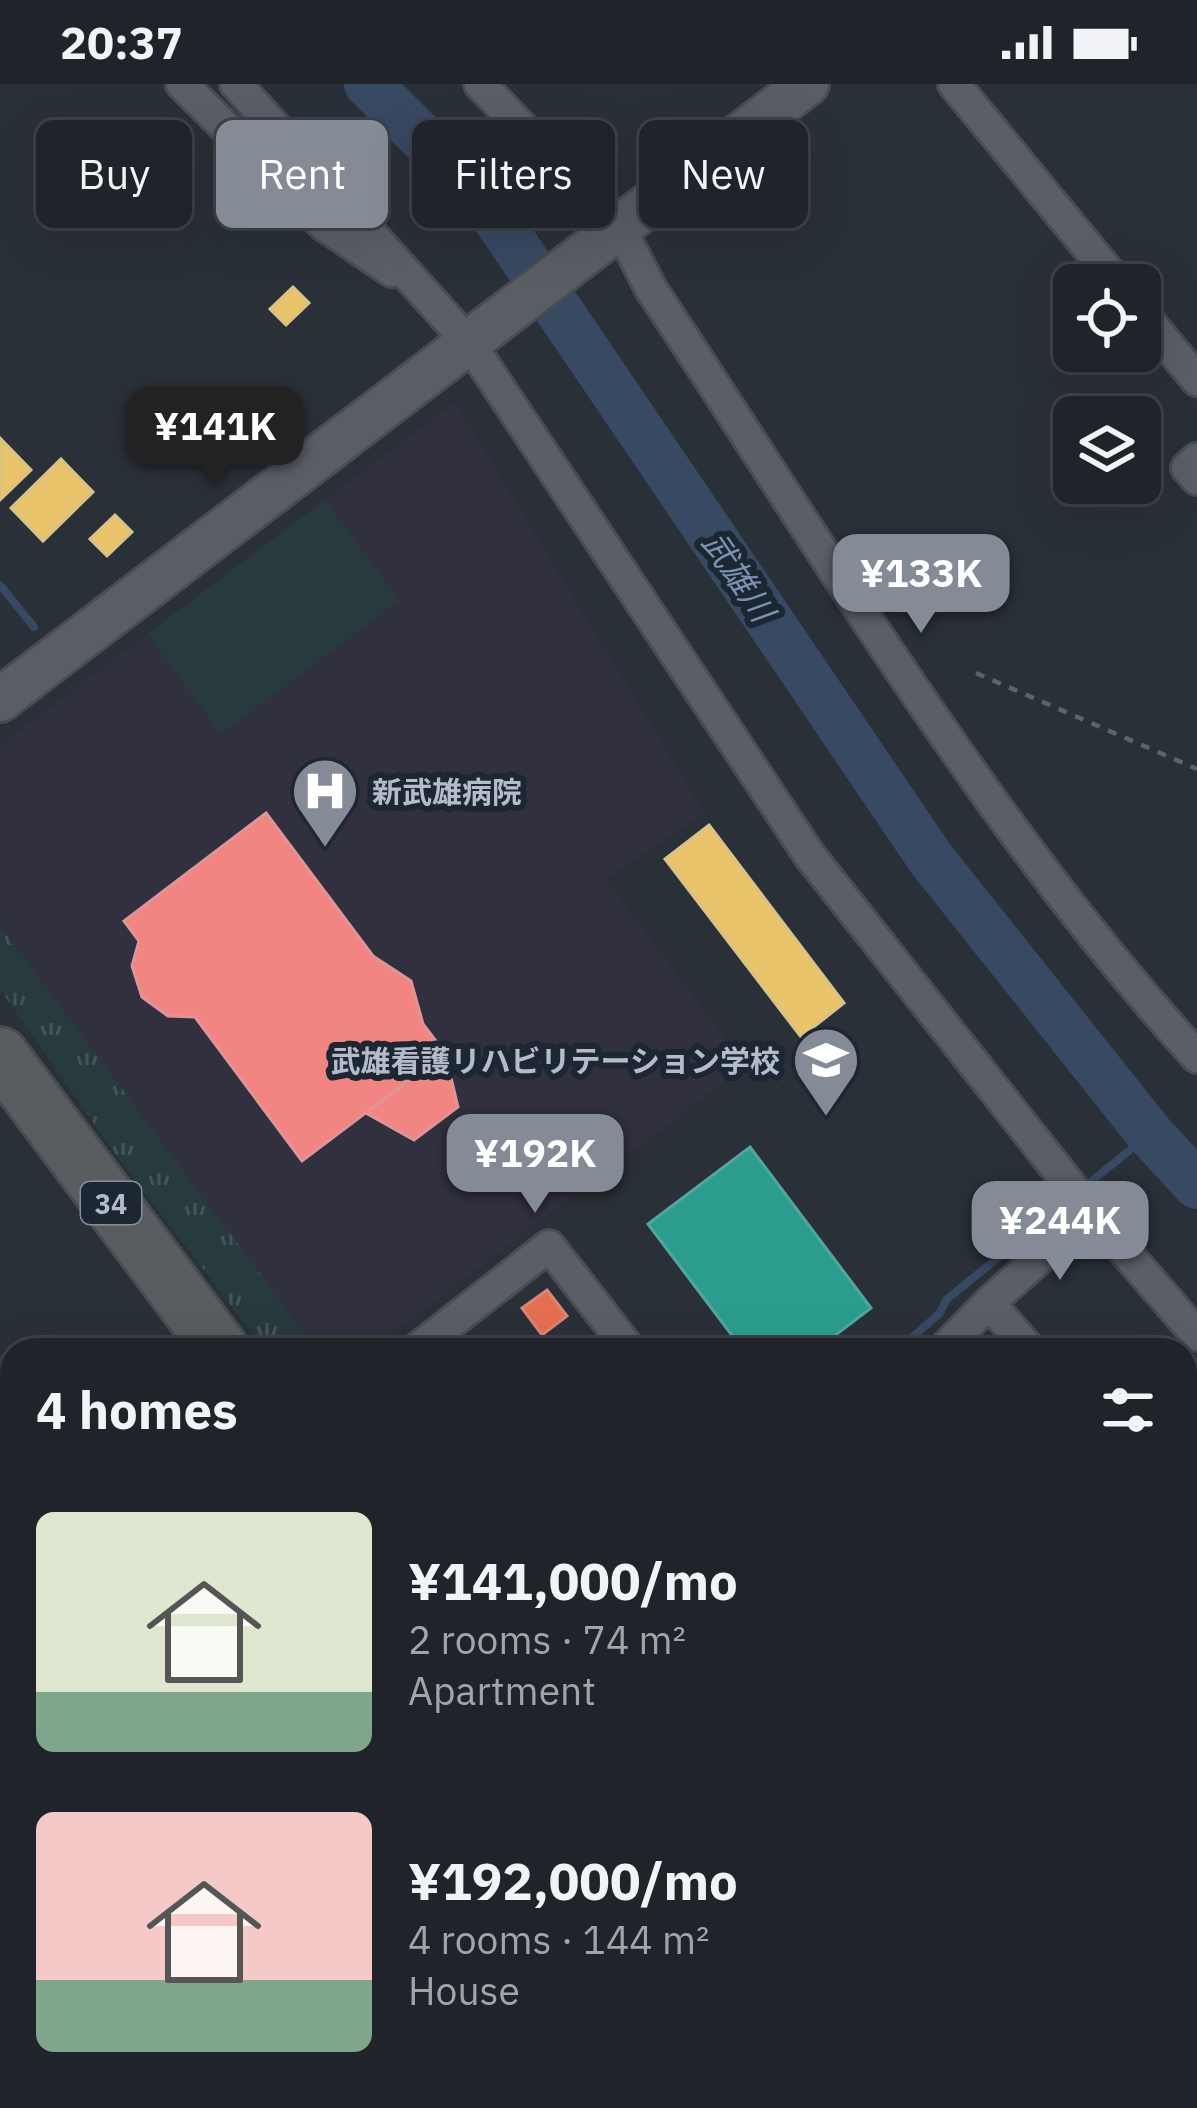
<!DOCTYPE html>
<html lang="en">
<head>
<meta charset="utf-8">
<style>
	body { margin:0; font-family:"IBM Plex Sans","Noto Sans JP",sans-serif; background:#282c32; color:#f1f3f6; height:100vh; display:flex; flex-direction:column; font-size:45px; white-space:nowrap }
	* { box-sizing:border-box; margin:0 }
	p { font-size:39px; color:#a2a4a8 }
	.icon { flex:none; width:66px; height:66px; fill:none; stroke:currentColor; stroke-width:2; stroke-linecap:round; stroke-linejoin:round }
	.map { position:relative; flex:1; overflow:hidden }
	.panel { position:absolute; left:0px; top:1254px; width:1197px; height:771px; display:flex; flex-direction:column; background:#20242a; border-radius:36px 36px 0 0; box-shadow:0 12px 48px #0002,0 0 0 3px #3d4147 }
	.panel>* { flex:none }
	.top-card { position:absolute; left:36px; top:36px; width:1125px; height:108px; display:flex; gap:24px }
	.buttons { position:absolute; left:1053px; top:180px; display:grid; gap:24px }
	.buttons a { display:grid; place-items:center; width:108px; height:108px; border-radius:18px; background:#20242a; box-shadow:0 12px 48px #0002,0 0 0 3px #3d4147; font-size:60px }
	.price { position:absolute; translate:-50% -102px; padding:0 27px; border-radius:24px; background:#848b96; color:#fff; font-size:39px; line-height:78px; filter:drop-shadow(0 3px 6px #0008) }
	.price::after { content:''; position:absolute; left:50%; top:72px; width:36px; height:27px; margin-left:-18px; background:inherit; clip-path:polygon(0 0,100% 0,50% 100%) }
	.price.selected { background:#222; color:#fff }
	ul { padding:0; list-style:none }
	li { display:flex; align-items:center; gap:36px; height:300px; padding:0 36px }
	li span { display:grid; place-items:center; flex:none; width:336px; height:240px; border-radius:18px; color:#555 }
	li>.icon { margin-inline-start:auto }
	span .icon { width:144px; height:144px; fill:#fffc; stroke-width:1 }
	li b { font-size:51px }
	h2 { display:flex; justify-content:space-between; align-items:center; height:144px; padding:0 36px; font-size:51px }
	.tag { padding:0 42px; border-radius:18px; background:#20242a; box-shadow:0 12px 48px #0002,0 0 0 3px #3d4147; font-size:42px; line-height:108px }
	.tag.selected { background:#848b96; color:#fff }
	.status { display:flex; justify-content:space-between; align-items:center; height:84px; padding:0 60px; background:#20242a; direction:ltr }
	.status svg { height:33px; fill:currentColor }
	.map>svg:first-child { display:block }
</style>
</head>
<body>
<div class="status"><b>20:37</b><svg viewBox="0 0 49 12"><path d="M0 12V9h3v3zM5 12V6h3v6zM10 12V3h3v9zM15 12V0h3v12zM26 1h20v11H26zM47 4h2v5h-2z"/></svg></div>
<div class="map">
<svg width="1197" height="2024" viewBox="0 0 1197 2024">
	<defs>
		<pattern id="grass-tufts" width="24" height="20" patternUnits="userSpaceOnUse" patternTransform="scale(3)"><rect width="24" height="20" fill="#273a3e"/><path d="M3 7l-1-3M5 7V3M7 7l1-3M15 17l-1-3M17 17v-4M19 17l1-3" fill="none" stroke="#445559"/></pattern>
	</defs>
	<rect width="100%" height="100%" fill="#2a3038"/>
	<polygon fill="#31303e" points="455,318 705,730 606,795 745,982 371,1266 317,1266 0,841 0,661"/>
	<polygon fill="url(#grass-tufts)" points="0,841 317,1266 265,1266 116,1071 0,905"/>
	<polygon fill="#273a3e" points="325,416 400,516 221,650 147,550"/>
	<g fill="#e9c46a" stroke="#d9c286" stroke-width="3">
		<polygon points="293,203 309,219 286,241 270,225"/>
		<polygon points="0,354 31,386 0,416"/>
		<polygon points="61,375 93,408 43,457 11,424"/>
		<polygon points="115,431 132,448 107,472 90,455"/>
		<polygon points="709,741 844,919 801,953 665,775"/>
		<polygon points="3,1839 12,1847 12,1867 0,1882"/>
		<polygon points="12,1980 12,2013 6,2020 0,2014 0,1992"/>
		<polygon points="439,2013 493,2013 501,2024 447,2024"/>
	</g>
	<g fill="#e76f51" stroke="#d88675" stroke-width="3">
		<polygon points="547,1206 567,1232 542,1251 522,1224"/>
		<polygon points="0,1338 12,1352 12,1437 0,1447"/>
		<polygon points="12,1440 12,1510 0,1497 0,1451"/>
		<polygon points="568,2013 600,2013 609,2024 576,2024"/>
		<polygon points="960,2013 1075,2013 1061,2024 968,2024"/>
	</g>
	<polygon fill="#2a9d8f" stroke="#53a6a0" stroke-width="3" points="750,1063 871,1224 816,1266 743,1266 648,1140"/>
	<g fill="#f28482" stroke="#df9597" stroke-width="3">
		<polygon points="266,729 373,872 411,897 423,940 445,969 302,1077 195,933 168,932 142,913 132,882 139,857 124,837"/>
		<polygon points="445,969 458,1023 414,1056 366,1029"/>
	</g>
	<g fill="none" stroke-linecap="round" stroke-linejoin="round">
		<g stroke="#384963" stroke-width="8">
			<polyline points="0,501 34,543"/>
			<polyline points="1083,1104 1150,1050"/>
			<polyline points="898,1266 939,1230 947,1215 1072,1114"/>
			<polyline points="2,1603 12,1593"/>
		</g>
		<polyline stroke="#384963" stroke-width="48" points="368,0 482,113 931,775 1150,1050 1197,1101"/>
	</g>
	<polygon fill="#444950" stroke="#52575f" stroke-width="3" points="1197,1548 1197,1584 1185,1593 1185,1557"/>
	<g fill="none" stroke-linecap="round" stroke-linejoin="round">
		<g stroke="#484c53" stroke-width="21">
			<polyline id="lane" points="0,1566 12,1579"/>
		</g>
		<g stroke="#484c53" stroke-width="36">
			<g id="street">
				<polyline points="182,0 324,141 392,187"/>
				<polyline points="236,0 470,260 810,772 1091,1128 1197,1251"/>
				<path d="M480,0L621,146L651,205C824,465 986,741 1197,973"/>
				<polyline points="954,0 1119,201"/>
				<polyline points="1140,227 1197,296"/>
				<polyline points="1197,375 1187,384 1197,395"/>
				<polyline points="989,1219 1091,1128"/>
				<polyline points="416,1266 549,1162 630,1266"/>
				<polyline points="943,1266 989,1219 1030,1266"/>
				<polyline points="1185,1445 1197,1459"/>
				<polyline points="1185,1649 1197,1640"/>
				<polyline points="0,1657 12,1642"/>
				<polyline points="1185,1748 1197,1763"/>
				<polyline points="0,1924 12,1935"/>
				<polyline points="1185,1988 1197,2004"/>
				<polyline points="334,2013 343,2024"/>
				<polyline points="28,2024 38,2013"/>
			</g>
		</g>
		<g stroke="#484c53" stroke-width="48">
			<g id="secondary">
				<polyline points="0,616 807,0"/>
				<polyline points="1185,1402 1197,1392"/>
				<polyline points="376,2024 390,2013"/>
			</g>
		</g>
		<g stroke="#474c53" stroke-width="60">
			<g id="highway">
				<polyline points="0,971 221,1266"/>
				<polyline points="799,2013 807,2024"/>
				<polyline points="862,2013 870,2024"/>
			</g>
		</g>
		<polyline stroke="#5d636a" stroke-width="4.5" stroke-dasharray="9 9" stroke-linecap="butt" points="976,589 1197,685"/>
		<use href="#lane" stroke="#5a5e66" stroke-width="15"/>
		<use href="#street" stroke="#5a5e66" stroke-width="30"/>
		<use href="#secondary" stroke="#595d64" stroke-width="42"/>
		<use href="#highway" stroke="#5a5d60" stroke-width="54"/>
	</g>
	<defs>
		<g id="hospital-pin" transform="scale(3.45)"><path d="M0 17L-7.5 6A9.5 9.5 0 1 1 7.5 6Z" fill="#848b96" stroke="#1d2633"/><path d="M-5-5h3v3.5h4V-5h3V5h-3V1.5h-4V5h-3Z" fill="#fff"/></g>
		<g id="university-pin" transform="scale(3.45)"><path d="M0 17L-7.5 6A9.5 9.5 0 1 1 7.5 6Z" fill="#848b96" stroke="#1d2633"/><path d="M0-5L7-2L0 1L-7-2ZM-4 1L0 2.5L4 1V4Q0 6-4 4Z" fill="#fff"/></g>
	</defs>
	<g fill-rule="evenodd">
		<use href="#hospital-pin" x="325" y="707"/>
		<use href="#university-pin" x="826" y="976"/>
	</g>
	<g text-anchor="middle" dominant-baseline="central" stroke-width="12" stroke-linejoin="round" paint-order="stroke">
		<rect fill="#1d2633" stroke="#878f9c" stroke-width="3" x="81" y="1098" width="60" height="42" rx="9"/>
		<g font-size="27" font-weight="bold" fill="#b4bcc9">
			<text x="111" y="1119">34</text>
		</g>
		<g font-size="30" font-weight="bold" fill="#b4bcc9" stroke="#1d2633" text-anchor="start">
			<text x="372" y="707">新武雄病院</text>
			<text x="780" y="976" text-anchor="end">武雄看護リハビリテーション学校</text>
		</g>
		<g font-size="33" font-style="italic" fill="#7c92b1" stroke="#1d2633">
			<text transform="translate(739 492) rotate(56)">武雄川</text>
		</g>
	</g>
</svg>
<div class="buttons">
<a><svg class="icon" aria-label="locate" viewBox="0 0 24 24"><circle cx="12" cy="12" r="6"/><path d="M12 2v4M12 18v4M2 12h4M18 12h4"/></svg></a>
<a><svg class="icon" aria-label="layers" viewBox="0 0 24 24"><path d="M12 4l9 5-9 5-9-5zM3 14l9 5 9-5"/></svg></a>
</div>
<b class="price selected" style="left:215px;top:405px">¥141K</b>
<b class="price" style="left:921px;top:552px">¥133K</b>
<b class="price" style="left:535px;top:1132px">¥192K</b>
<b class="price" style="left:1060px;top:1199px">¥244K</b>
<div class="top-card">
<a class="tag">Buy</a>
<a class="tag selected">Rent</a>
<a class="tag">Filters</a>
<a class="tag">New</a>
</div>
<section class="panel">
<h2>4 homes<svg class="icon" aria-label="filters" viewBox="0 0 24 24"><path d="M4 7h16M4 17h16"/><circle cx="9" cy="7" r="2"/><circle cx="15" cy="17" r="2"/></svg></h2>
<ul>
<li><span style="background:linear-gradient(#dfe7d0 75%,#7fa58c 0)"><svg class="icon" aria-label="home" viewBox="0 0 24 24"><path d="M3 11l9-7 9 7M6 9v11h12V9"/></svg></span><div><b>¥141,000/mo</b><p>2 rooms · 74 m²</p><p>Apartment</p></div></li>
<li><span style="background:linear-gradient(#f6c9c9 70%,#7fa58c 0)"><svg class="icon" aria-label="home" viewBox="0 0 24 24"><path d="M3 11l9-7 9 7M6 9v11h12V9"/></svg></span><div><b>¥192,000/mo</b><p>4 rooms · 144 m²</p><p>House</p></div></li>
</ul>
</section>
</div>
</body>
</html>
